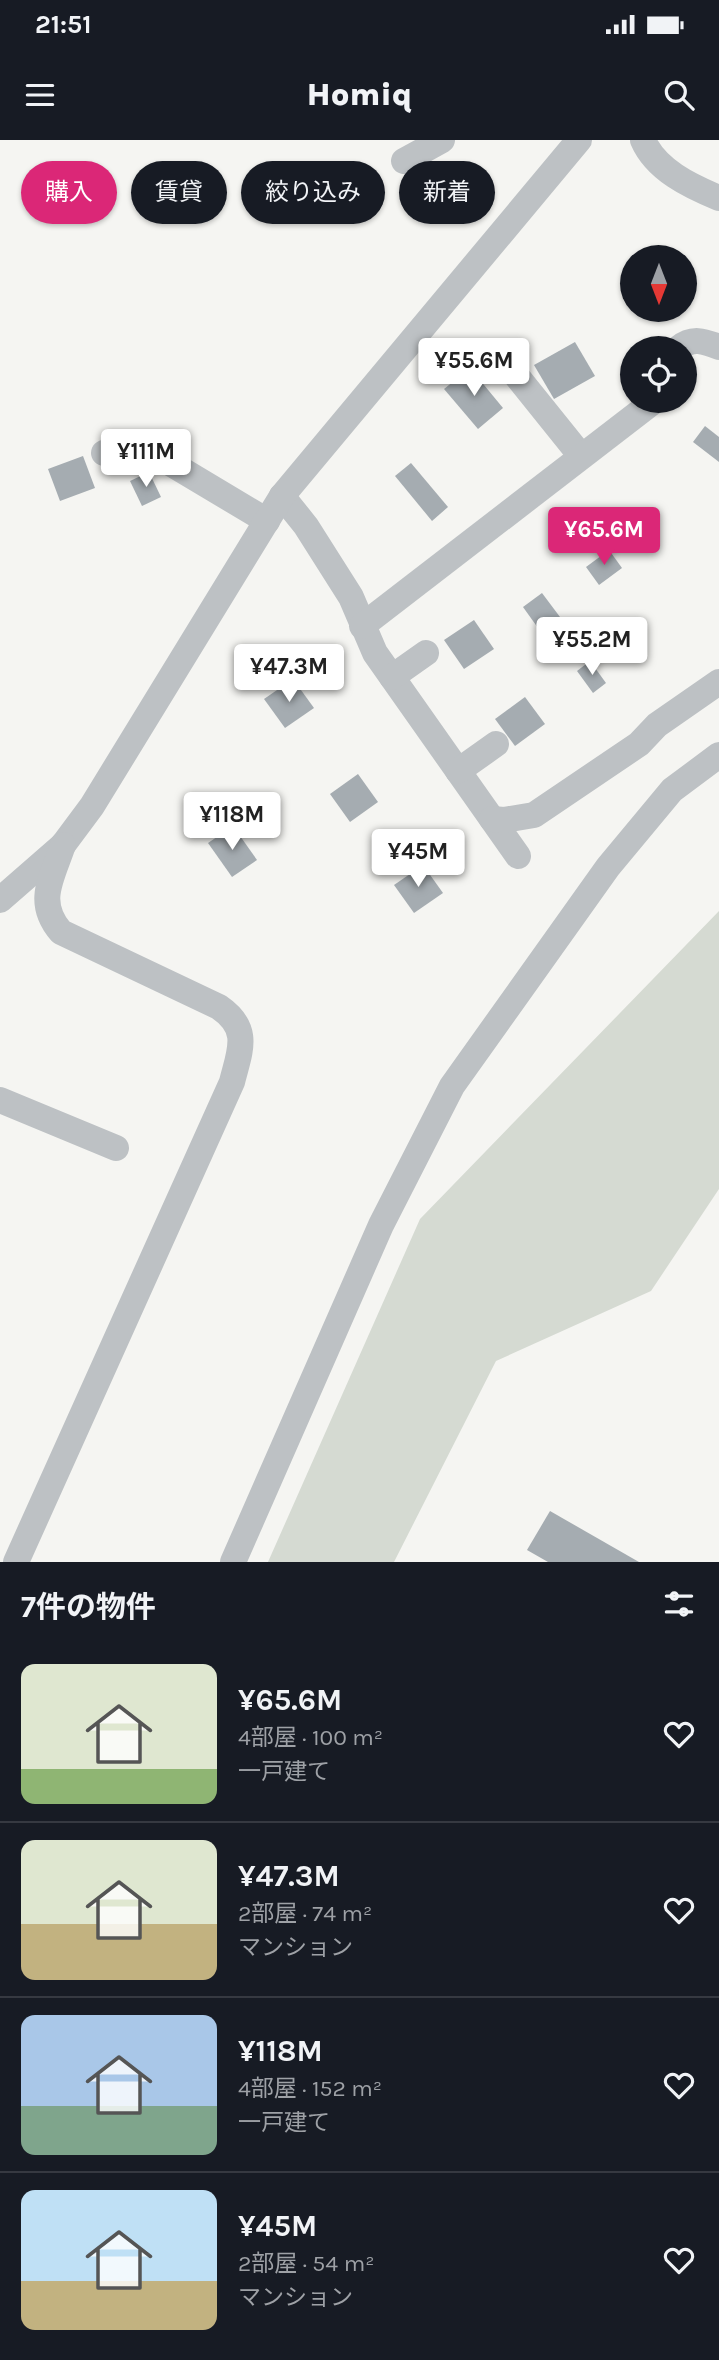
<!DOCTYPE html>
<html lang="ja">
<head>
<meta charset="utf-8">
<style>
	body { margin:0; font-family:Karla,"Noto Sans JP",sans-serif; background:#20242c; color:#f1f3f6; height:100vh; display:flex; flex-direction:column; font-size:26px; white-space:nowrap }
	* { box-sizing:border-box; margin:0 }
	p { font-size:23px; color:#9ea1a6 }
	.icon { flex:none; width:38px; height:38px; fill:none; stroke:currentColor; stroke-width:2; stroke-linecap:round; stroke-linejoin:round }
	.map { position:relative; height:1422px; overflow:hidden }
	.side { display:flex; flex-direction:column; background:#171b24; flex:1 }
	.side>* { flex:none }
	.hud { position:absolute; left:21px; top:21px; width:677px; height:63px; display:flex; gap:14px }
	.needle { width:46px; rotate:180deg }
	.fabs { position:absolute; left:620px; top:105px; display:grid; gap:14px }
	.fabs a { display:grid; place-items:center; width:77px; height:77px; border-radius:50%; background:#171b24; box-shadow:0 2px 5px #0004; font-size:35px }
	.price { position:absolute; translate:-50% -60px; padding:0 16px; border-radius:7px; background:#fff; color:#222; font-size:23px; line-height:46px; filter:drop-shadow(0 2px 4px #0008) }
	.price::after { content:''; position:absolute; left:50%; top:42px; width:21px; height:16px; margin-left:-10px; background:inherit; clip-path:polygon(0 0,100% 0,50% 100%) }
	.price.current { background:#db2777; color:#fff }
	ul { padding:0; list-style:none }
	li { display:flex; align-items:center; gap:21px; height:175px; padding:0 21px }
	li+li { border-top:2px solid #363941 }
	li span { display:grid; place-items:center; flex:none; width:196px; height:140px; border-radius:14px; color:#555 }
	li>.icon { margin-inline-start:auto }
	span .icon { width:84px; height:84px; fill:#fffc; stroke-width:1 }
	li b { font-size:30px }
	h2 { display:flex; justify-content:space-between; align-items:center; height:84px; padding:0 21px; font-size:30px }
	.tag { padding:0 24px; border-radius:32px; background:#171b24; box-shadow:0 2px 5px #0004; font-size:24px; line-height:63px }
	.tag.current { background:#db2777; color:#fff }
	.status { display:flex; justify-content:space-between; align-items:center; height:49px; padding:0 35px; background:#171b24; direction:ltr }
	.status svg { height:19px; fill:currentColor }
	header { display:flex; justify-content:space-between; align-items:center; height:91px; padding:0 21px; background:#171b24; font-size:32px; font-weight:800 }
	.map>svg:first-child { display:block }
</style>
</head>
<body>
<div class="status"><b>21:51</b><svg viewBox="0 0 49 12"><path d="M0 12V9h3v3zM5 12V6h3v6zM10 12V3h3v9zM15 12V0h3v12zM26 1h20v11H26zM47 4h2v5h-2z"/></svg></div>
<header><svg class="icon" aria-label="menu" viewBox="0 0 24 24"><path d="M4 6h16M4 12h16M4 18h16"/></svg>Homiq<svg class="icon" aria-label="search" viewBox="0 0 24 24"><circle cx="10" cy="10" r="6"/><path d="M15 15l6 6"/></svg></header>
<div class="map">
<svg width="719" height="1422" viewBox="0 0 719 1422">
	<rect width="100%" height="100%" fill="#f5f5f2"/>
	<polygon fill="#d5dad2" points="719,771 719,1049 651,1151 496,1221 394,1422 268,1422 420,1079"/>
	<g fill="#a5acb1">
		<polygon points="575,202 595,236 554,259 534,225"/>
		<polygon points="470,228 503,268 478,289 444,249"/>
		<polygon points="705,286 719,297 719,322 693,302"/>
		<polygon points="83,316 95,348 60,361 48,329"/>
		<polygon points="411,323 448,367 432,381 395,336"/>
		<polygon points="149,332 161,357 142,366 130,341"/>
		<polygon points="609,410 622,428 599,445 586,427"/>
		<polygon points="542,453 563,481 543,495 523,467"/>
		<polygon points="474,480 494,509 464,529 444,500"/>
		<polygon points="590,521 606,543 593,553 577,531"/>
		<polygon points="293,539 314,568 285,588 264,559"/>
		<polygon points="525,557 545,584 515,606 495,579"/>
		<polygon points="358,634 378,662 350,682 330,654"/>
		<polygon points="233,686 257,720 232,737 208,703"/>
		<polygon points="423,725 443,753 414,773 394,745"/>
		<polygon points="550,1371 639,1422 548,1422 527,1410"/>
	</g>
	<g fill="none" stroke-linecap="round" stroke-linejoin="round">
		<g stroke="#bdc1c4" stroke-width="26">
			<path d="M643,0C656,30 690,46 719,58"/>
			<polyline points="404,21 442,0"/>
			<path d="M679,208C692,197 704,201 719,207"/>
			<polyline points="499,214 581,316"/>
			<polyline points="104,313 128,304 145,308 267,381"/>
			<polyline points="282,356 306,386 351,457 375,513 518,716"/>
			<polyline points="362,486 654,261"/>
			<polyline points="392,537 426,513"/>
			<polyline points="458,631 496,604"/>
			<polyline points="492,679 504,680 534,675 639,604 657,585 719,542"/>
			<polyline points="0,760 63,705 92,666 282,356 579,0"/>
			<polyline points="0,960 116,1008"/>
			<path d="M16,1422L232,942C240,910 251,889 219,867L61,792C35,762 52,738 63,705"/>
			<polyline points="233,1422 381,1085 452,946 608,727 672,650 719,615"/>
		</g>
	</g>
</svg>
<div class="fabs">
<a><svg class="needle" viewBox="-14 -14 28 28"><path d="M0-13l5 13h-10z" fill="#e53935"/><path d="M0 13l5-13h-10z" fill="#9ea1a6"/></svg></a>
<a><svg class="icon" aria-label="locate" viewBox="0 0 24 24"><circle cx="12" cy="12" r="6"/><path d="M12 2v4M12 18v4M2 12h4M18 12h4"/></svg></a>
</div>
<b class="price" style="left:474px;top:258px">¥55.6M</b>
<b class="price" style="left:146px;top:349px">¥111M</b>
<b class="price current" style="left:604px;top:427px">¥65.6M</b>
<b class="price" style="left:592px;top:537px">¥55.2M</b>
<b class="price" style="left:289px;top:564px">¥47.3M</b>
<b class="price" style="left:232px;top:712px">¥118M</b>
<b class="price" style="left:418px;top:749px">¥45M</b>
<div class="hud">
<a class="tag current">購入</a>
<a class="tag">賃貸</a>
<a class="tag">絞り込み</a>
<a class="tag">新着</a>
</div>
</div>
<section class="side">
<h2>7件の物件<svg class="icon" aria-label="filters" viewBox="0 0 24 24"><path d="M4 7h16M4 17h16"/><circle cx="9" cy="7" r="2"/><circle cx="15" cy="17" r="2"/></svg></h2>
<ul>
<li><span style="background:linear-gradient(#dfe7d0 75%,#8fb573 0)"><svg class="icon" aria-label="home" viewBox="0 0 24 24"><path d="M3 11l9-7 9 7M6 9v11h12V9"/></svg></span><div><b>¥65.6M</b><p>4部屋 · 100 m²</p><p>一戸建て</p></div><svg class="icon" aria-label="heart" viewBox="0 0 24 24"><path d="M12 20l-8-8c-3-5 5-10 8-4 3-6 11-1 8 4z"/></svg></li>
<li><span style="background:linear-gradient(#dfe7d0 60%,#c2b280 0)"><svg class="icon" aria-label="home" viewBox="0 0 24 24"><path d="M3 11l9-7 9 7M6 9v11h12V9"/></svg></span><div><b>¥47.3M</b><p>2部屋 · 74 m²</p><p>マンション</p></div><svg class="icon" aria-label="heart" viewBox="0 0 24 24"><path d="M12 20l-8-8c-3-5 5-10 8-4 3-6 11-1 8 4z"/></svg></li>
<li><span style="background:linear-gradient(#a9c7e8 65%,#7fa58c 0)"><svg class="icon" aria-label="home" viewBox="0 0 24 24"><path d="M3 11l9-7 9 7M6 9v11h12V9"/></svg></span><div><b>¥118M</b><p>4部屋 · 152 m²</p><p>一戸建て</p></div><svg class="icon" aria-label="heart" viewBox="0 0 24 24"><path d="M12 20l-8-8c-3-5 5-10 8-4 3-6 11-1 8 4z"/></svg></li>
<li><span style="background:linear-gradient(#bfe0f5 65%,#c2b280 0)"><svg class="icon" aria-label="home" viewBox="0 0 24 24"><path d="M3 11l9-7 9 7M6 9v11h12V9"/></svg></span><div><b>¥45M</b><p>2部屋 · 54 m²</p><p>マンション</p></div><svg class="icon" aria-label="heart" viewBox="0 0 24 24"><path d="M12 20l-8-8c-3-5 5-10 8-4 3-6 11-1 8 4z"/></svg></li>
</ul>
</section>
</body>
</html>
